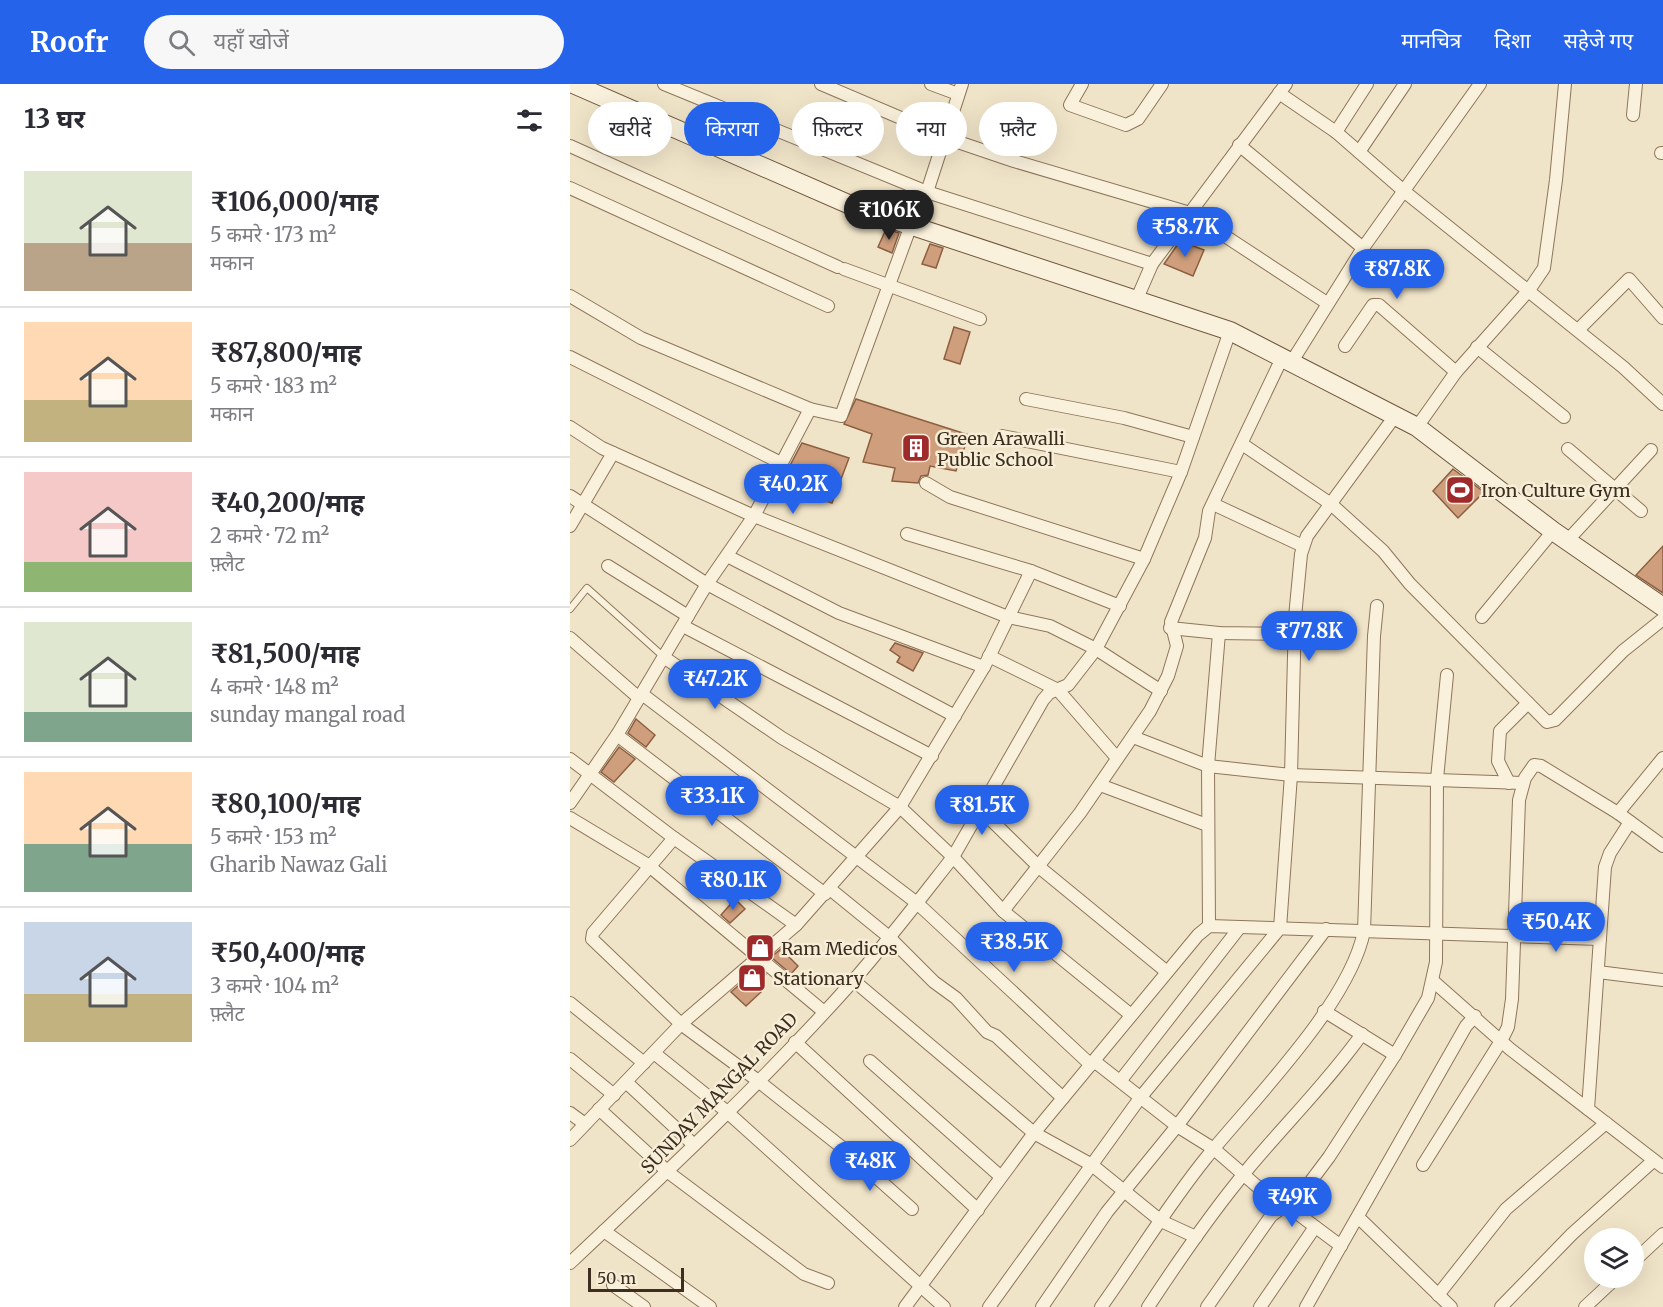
<!DOCTYPE html>
<html lang="hi">
<head>
<meta charset="utf-8">
<style>
	body { margin:0; font-family:Merriweather,"Noto Sans Devanagari",serif; background:#f7f7f7; color:#2b2b33; height:100vh; display:flex; flex-direction:column; font-size:22px; white-space:nowrap }
	* { box-sizing:border-box; margin:0 }
	p { font-size:20px; color:#7c7c81 }
	.icon { flex:none; width:33px; height:33px; fill:none; stroke:currentColor; stroke-width:2; stroke-linecap:round; stroke-linejoin:round }
	.map { position:relative; flex:1; overflow:hidden }
	.details { display:flex; flex-direction:column; background:#fff; width:570px }
	.details>* { flex:none }
	.guide { position:absolute; left:18px; top:18px; width:570px; height:54px; display:flex; gap:12px }
	.fabs { position:absolute; left:1014px; top:1144px; display:grid; gap:12px }
	.fabs a { display:grid; place-items:center; width:60px; height:60px; border-radius:50%; background:#fff; box-shadow:0 6px 24px #0002; font-size:30px }
	.scale { position:absolute; left:18px; bottom:15px; width:96px; box-sizing:border-box; padding-left:6px; border:3px solid #3d2e20; border-top:0; font-size:16px; line-height:21px; white-space:nowrap; color:#3d2e20; -webkit-text-stroke:4px #f7eed8; paint-order:stroke }
	.price { position:absolute; translate:-50% -51px; padding:0 14px; border-radius:21px; background:#2563eb; color:#fff; font-size:20px; line-height:39px; filter:drop-shadow(0 2px 3px #0008) }
	.price::after { content:''; position:absolute; left:50%; top:36px; width:18px; height:14px; margin-left:-9px; background:inherit; clip-path:polygon(0 0,100% 0,50% 100%) }
	.price.on { background:#222; color:#fff }
	ul { padding:0; list-style:none }
	li { display:flex; align-items:center; gap:18px; height:150px; padding:0 24px }
	li+li { border-top:2px solid #e1e1e2 }
	li span { display:grid; place-items:center; flex:none; width:168px; height:120px; border-radius:0px; color:#555 }
	li>.icon { margin-inline-start:auto }
	span .icon { width:72px; height:72px; fill:#fffc; stroke-width:1 }
	li b { font-size:26px }
	h2 { display:flex; justify-content:space-between; align-items:center; height:72px; padding:0 24px; font-size:26px }
	.tag { padding:0 21px; border-radius:27px; background:#fff; box-shadow:0 6px 24px #0002; font-size:21px; line-height:54px }
	.tag.on { background:#2563eb; color:#fff }
	header { display:flex; align-items:center; gap:36px; box-sizing:border-box; height:84px; padding:0 30px; background:#2563eb; color:#fff }
	header strong { font-size:28px }
	nav { display:flex; gap:33px; margin-inline-start:auto; font-size:21px }
	.search { width:420px; height:54px; background:#f7f7f7; display:flex; align-items:center; gap:15px; box-sizing:border-box; padding:0 21px; border-radius:33px; color:#7c7c81; font-size:22px }
	main { display:flex; flex:1; min-height:0 }
	.map>svg:first-child { display:block }
</style>
</head>
<body>
<header>
<strong>Roofr</strong>
<div class="search"><svg class="icon" aria-label="search" viewBox="0 0 24 24"><circle cx="10" cy="10" r="6"/><path d="M15 15l6 6"/></svg>यहाँ खोजें</div>
<nav><a>मानचित्र</a><a>दिशा</a><a>सहेजे गए</a></nav>
</header>
<main>
<section class="details">
<h2>13 घर<svg class="icon" aria-label="filters" viewBox="0 0 24 24"><path d="M4 7h16M4 17h16"/><circle cx="9" cy="7" r="2"/><circle cx="15" cy="17" r="2"/></svg></h2>
<ul>
<li><span style="background:linear-gradient(#dfe7d0 60%,#b9a48a 0)"><svg class="icon" aria-label="home" viewBox="0 0 24 24"><path d="M3 11l9-7 9 7M6 9v11h12V9"/></svg></span><div><b>₹106,000/माह</b><p>5 कमरे · 173 m²</p><p>मकान</p></div></li>
<li><span style="background:linear-gradient(#ffd9b3 65%,#c2b280 0)"><svg class="icon" aria-label="home" viewBox="0 0 24 24"><path d="M3 11l9-7 9 7M6 9v11h12V9"/></svg></span><div><b>₹87,800/माह</b><p>5 कमरे · 183 m²</p><p>मकान</p></div></li>
<li><span style="background:linear-gradient(#f6c9c9 75%,#8fb573 0)"><svg class="icon" aria-label="home" viewBox="0 0 24 24"><path d="M3 11l9-7 9 7M6 9v11h12V9"/></svg></span><div><b>₹40,200/माह</b><p>2 कमरे · 72 m²</p><p>फ़्लैट</p></div></li>
<li><span style="background:linear-gradient(#dfe7d0 75%,#7fa58c 0)"><svg class="icon" aria-label="home" viewBox="0 0 24 24"><path d="M3 11l9-7 9 7M6 9v11h12V9"/></svg></span><div><b>₹81,500/माह</b><p>4 कमरे · 148 m²</p><p>sunday mangal road</p></div></li>
<li><span style="background:linear-gradient(#ffd9b3 60%,#7fa58c 0)"><svg class="icon" aria-label="home" viewBox="0 0 24 24"><path d="M3 11l9-7 9 7M6 9v11h12V9"/></svg></span><div><b>₹80,100/माह</b><p>5 कमरे · 153 m²</p><p>Gharib Nawaz Gali</p></div></li>
<li><span style="background:linear-gradient(#c9d6e8 60%,#c2b280 0)"><svg class="icon" aria-label="home" viewBox="0 0 24 24"><path d="M3 11l9-7 9 7M6 9v11h12V9"/></svg></span><div><b>₹50,400/माह</b><p>3 कमरे · 104 m²</p><p>फ़्लैट</p></div></li>
</ul>
</section>
<div class="map">
<svg width="1093" height="1223" viewBox="0 0 1093 1223">
	<rect width="100%" height="100%" fill="#f0e4c8"/>
	<g fill="#cf9f7d" stroke="#8d5f41" stroke-width="1.5">
		<polygon points="316,145 329,149 322,169 308,163"/>
		<polygon points="610,157 634,166 623,192 594,180"/>
		<polygon points="360,160 373,164 366,184 352,180"/>
		<polygon points="384,243 400,248 390,280 374,275"/>
		<polygon points="286,315 399,351 386,387 360,382 358,391 351,392 348,399 322,397 325,384 293,378 302,350 274,340"/>
		<polygon points="232,359 279,374 262,419 209,402"/>
		<polygon points="883,385 914,408 888,434 863,407"/>
		<polygon points="1093,462 1093,509 1066,491"/>
		<polygon points="325,559 353,569 343,587 327,578 330,573 320,566"/>
		<polygon points="66,635 85,651 76,663 58,649"/>
		<polygon points="49,663 65,675 44,698 31,688"/>
		<polygon points="165,815 175,825 160,839 151,831"/>
		<polygon points="211,865 228,882 221,890 201,873"/>
		<polygon points="189,884 196,890 185,901 191,908 176,922 161,908"/>
	</g>
	<g fill="none" stroke-linecap="round" stroke-linejoin="round">
		<g stroke="#8d765c" stroke-width="8">
			<polyline id="lane" points="0,525 17,504 95,574"/>
		</g>
		<g stroke="#8d765c" stroke-width="14">
			<g id="street">
				<polyline points="94,0 357,108 582,180 716,0"/>
				<polyline points="251,0 385,57 444,77 620,129 757,219"/>
				<polyline points="361,0 388,10"/>
				<polyline points="512,0 500,21 556,41 568,35 592,0"/>
				<polyline points="709,9 766,48 835,108 1053,283 1093,320"/>
				<polyline points="1063,31 1066,0"/>
				<polyline points="766,48 797,0"/>
				<polyline points="669,61 793,164"/>
				<polyline points="0,62 268,183"/>
				<polyline points="789,68 835,0"/>
				<polyline points="1091,69 1093,69"/>
				<polyline points="0,104 258,222"/>
				<polyline points="274,185 410,235"/>
				<polyline points="0,212 71,254 240,325 271,332 341,141 357,108 392,0"/>
				<polyline points="566,217 582,180"/>
				<polyline points="1008,246 1059,195 1093,234"/>
				<polyline points="775,262 803,221 809,221 886,288"/>
				<polyline points="907,263 994,333"/>
				<polyline points="0,273 211,379"/>
				<polyline points="721,279 793,164 910,0"/>
				<polyline points="456,315 554,334 623,353"/>
				<polyline points="0,343 32,364 184,432 438,533 480,542 526,565 591,607"/>
				<polyline points="847,343 886,288 959,206 974,184 986,96 995,0"/>
				<polyline points="432,352 611,388"/>
				<polyline points="672,360 761,420 813,467 840,500 977,638 985,636 1053,567 1093,535"/>
				<polyline points="998,365 1071,427"/>
				<polyline points="356,399 380,413 574,475"/>
				<polyline points="0,412 137,500 385,632"/>
				<polyline points="643,420 733,462"/>
				<polyline points="0,442 43,369"/>
				<polyline points="337,450 461,487 550,522"/>
				<polyline points="997,457 1081,366"/>
				<polyline points="157,472 269,529 414,583"/>
				<polyline points="38,482 118,532"/>
				<polyline points="912,533 983,447"/>
				<polyline points="113,542 362,672"/>
				<polyline points="600,544 649,549 725,550"/>
				<polyline points="0,554 69,614"/>
				<polyline points="419,572 488,606 547,674"/>
				<polyline points="95,574 212,654 330,723 414,583 461,487"/>
				<polyline points="72,610 347,819 521,981"/>
				<polyline points="47,651 255,810"/>
				<polyline points="563,653 638,682 721,691 953,699"/>
				<polyline points="0,675 104,754 226,841"/>
				<polyline points="939,699 928,677 930,647 958,619"/>
				<polyline points="530,701 637,741"/>
				<polyline points="0,719 47,651 137,500 184,432 240,325"/>
				<polyline points="410,725 469,783 597,888"/>
				<polyline points="1048,729 1093,674"/>
				<polyline points="0,734 78,781 253,927"/>
				<polyline points="104,754 23,849 22,855 111,940 187,996 279,1069 342,1125"/>
				<polyline points="260,805 319,853 364,898 386,914 417,948 426,952 493,1014"/>
				<polyline points="433,827 510,729 580,627 598,592 607,562 601,538 635,454 639,427 712,274"/>
				<polyline points="639,842 638,682 649,549"/>
				<polyline points="1028,888 1093,896"/>
				<polyline points="283,896 464,1049 522,1081 591,1137 626,1153"/>
				<polyline points="863,897 940,965 1093,1083"/>
				<polyline points="0,919 74,979"/>
				<polyline points="754,927 825,971"/>
				<polyline points="225,958 408,1126"/>
				<polyline points="84,969 156,1027 374,1223"/>
				<polyline points="0,975 44,1011"/>
				<polyline points="300,977 430,1092"/>
				<polyline points="524,977 607,1042 644,1065 711,1123"/>
				<polyline points="551,996 670,843"/>
				<polyline points="56,998 124,1061"/>
				<polyline points="29,1025 98,1088 234,1190 258,1199"/>
				<polyline points="1018,1025 1035,783 1040,769 1060,738"/>
				<polyline points="0,1029 15,1040"/>
				<polyline points="0,1056 111,940 226,841 330,723 383,773 473,616 479,609 498,601 526,565 574,475 611,388 660,247"/>
				<polyline points="853,1081 931,957 938,943 942,915 949,716 955,694 964,681 971,682 1048,729 1093,762"/>
				<polyline points="716,1121 771,1162"/>
				<polyline points="788,1133 881,1223"/>
				<polyline points="34,1147 140,1223"/>
				<polyline points="1064,1177 1093,1150"/>
				<path d="M0,1179C97,1088 195,996 283,897C318,857 350,815 383,773L433,827L561,931"/>
				<polyline points="43,1201 74,1223"/>
				<polyline points="868,1211 936,1125 1036,1039"/>
				<polyline points="335,1223 464,1049 628,851 639,842 1030,855"/>
				<polyline points="419,1223 570,1014 710,844 721,691 725,533 731,470 737,452 825,332"/>
				<polyline points="472,1223 537,1128 607,1042 756,845"/>
				<path d="M531,1223C566,1174 598,1121 636,1074C683,1016 780,919 794,847L804,552L807,522"/>
				<path d="M578,1223C609,1176 641,1129 677,1086C715,1040 757,999 792,950"/>
				<polyline points="637,1223 701,1132 732,1109 759,1073 825,971 858,914 866,878 867,695 877,591"/>
				<polyline points="690,1223 745,1143"/>
				<polyline points="736,1223 896,942 905,932"/>
				<polyline points="931,1223 1002,1150 1083,1077"/>
				<polyline points="1015,1223 1046,1194"/>
			</g>
		</g>
		<g stroke="#6f573f" stroke-width="20">
			<polyline id="secondary" points="3,0 285,123 660,247 847,343 983,447 1093,523"/>
		</g>
		<use href="#lane" stroke="#faf1dc" stroke-width="6"/>
		<use href="#street" stroke="#faf1dc" stroke-width="12"/>
		<use href="#secondary" stroke="#faf1dc" stroke-width="18"/>
	</g>
	<defs>
		<g id="building-square" transform="scale(1.5)"><rect x="-9" y="-9" width="18" height="18" rx="4" fill="#9e2a2b" stroke="#f7eed8"/><path d="M-4-6H4V6H1V3H-1V6H-4ZM-2.5-4.3h1.7v1.8h-1.7ZM.8-4.3h1.7v1.8H.8ZM-2.5-1h1.7V.8h-1.7ZM.8-1h1.7V.8H.8Z" fill="#fff"/></g>
		<g id="stadium-square" transform="scale(1.5)"><rect x="-9" y="-9" width="18" height="18" rx="4" fill="#9e2a2b" stroke="#f7eed8"/><path d="M0-5a6.5 5 0 1 0 0 10a6.5 5 0 1 0 0-10ZM-3.5-1.8h7v3.6h-7Z" fill="#fff"/></g>
		<g id="shop-square" transform="scale(1.5)"><rect x="-9" y="-9" width="18" height="18" rx="4" fill="#9e2a2b" stroke="#f7eed8"/><path d="M-5-2.5h2.3a2.7 3.5 0 0 1 5.4 0H5L5.5 6h-11ZM-1.5-2.5h3a1.5 2.3 0 0 0-3 0Z" fill="#fff"/></g>
	</defs>
	<g fill-rule="evenodd">
		<use href="#building-square" x="346" y="364"/>
		<use href="#stadium-square" x="890" y="406"/>
		<use href="#shop-square" x="190" y="864"/>
		<use href="#shop-square" x="182" y="894"/>
	</g>
	<g text-anchor="middle" dominant-baseline="central" stroke-width="5" stroke-linejoin="round" paint-order="stroke">
		<g font-size="18" fill="#3d2e20" stroke="#f7eed8" text-anchor="start">
			<text x="367" y="354">Green Arawalli<tspan x="367" dy="21">Public School</tspan></text>
			<text x="911" y="406">Iron Culture Gym</text>
			<text x="211" y="864">Ram Medicos</text>
			<text x="203" y="894">Stationary</text>
		</g>
		<g font-size="18" fill="#3d2e20" stroke="#f7eed8">
			<text transform="translate(149 1009) rotate(-46)">SUNDAY MANGAL ROAD</text>
		</g>
	</g>
</svg>
<div class="fabs">
<a><svg class="icon" aria-label="layers" viewBox="0 0 24 24"><path d="M12 4l9 5-9 5-9-5zM3 14l9 5 9-5"/></svg></a>
</div>
<div class="scale">50 m</div>
<b class="price on" style="left:319px;top:157px">₹106K</b>
<b class="price" style="left:615px;top:174px">₹58.7K</b>
<b class="price" style="left:827px;top:216px">₹87.8K</b>
<b class="price" style="left:223px;top:431px">₹40.2K</b>
<b class="price" style="left:739px;top:578px">₹77.8K</b>
<b class="price" style="left:145px;top:626px">₹47.2K</b>
<b class="price" style="left:142px;top:743px">₹33.1K</b>
<b class="price" style="left:412px;top:752px">₹81.5K</b>
<b class="price" style="left:163px;top:827px">₹80.1K</b>
<b class="price" style="left:986px;top:869px">₹50.4K</b>
<b class="price" style="left:444px;top:889px">₹38.5K</b>
<b class="price" style="left:300px;top:1108px">₹48K</b>
<b class="price" style="left:722px;top:1144px">₹49K</b>
<div class="guide">
<a class="tag">खरीदें</a>
<a class="tag on">किराया</a>
<a class="tag">फ़िल्टर</a>
<a class="tag">नया</a>
<a class="tag">फ़्लैट</a>
</div>
</div>
</main>
</body>
</html>
